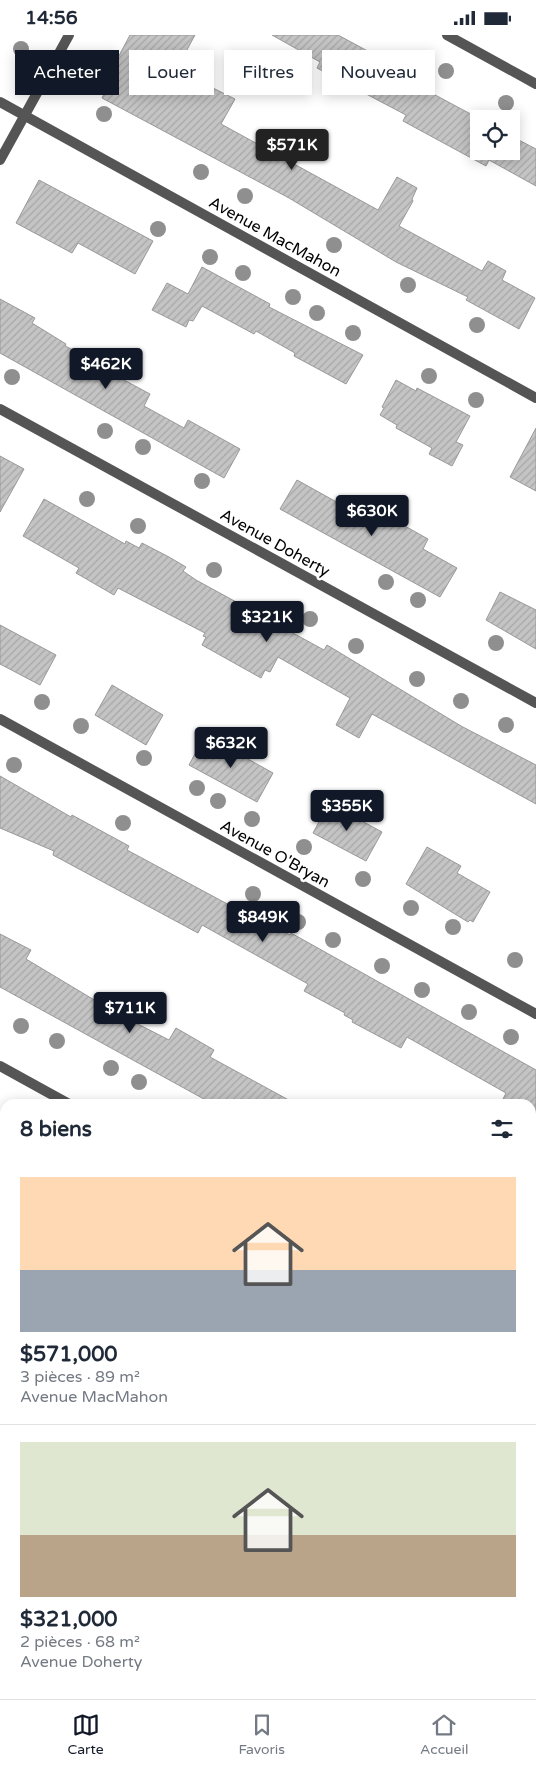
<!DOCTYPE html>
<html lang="fr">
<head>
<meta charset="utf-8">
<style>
	body { margin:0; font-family:"Varela Round",sans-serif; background:#f2f2f3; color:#1f2937; height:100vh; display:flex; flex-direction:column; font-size:19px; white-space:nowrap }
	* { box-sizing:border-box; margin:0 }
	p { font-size:16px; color:#747a83 }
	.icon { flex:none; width:28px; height:28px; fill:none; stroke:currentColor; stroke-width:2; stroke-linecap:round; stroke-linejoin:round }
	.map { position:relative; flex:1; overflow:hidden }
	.panel { position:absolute; left:0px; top:1064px; width:536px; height:601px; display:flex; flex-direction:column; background:#fff; border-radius:15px 15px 0 0; box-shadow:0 2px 12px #0003 }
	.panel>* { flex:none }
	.top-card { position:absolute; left:15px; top:15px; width:506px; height:45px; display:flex; gap:10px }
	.buttons { position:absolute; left:470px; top:75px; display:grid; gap:10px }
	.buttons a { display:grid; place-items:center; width:50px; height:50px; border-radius:0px; background:#fff; box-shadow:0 2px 12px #0003; font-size:25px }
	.price { position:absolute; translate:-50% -42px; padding:0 11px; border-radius:5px; background:#111827; color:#fff; font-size:16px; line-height:32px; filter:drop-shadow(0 1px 2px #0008) }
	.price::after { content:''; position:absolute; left:50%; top:30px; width:15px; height:11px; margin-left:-8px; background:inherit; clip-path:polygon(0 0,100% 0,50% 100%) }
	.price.selected { background:#222; color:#fff }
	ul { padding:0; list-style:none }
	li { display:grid; align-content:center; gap:10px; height:265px; padding:0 20px }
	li+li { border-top:1px solid #e0e1e3 }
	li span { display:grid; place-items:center; height:155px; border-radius:0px; color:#555 }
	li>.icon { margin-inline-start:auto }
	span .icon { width:90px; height:90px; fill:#fffc; stroke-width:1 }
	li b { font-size:21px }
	h2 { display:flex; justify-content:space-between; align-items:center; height:60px; padding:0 20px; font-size:21px }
	.chip { padding:0 18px; border-radius:0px; background:#fff; box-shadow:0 2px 12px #0003; font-size:18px; line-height:45px }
	.chip.selected { background:#111827; color:#fff }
	.status { display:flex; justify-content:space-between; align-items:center; height:35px; padding:0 25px; background:#fff; direction:ltr }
	.status svg { height:14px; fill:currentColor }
	.tab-bar { display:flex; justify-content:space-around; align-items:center; height:70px; border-top:1px solid #e0e1e3; background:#fff; font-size:14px; color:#747a83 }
	.tab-bar a { display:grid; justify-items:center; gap:2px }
	.tab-bar .selected { color:#111827 }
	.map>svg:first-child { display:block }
</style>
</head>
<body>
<div class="status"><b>14:56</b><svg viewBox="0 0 49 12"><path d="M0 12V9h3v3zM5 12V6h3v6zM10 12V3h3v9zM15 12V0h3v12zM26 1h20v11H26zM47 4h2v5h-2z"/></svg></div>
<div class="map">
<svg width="536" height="1664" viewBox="0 0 536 1664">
	<defs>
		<pattern id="building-hatch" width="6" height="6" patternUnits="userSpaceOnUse" patternTransform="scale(1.25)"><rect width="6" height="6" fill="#c4c4c4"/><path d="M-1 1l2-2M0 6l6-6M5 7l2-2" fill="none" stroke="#a7a7a7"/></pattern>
	</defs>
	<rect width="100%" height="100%" fill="#fff"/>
	<g fill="url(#building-hatch)" stroke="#999">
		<polygon points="130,0 195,0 176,35 212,55 213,53 235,64 221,89 378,175 397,142 417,153 412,164 413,166 399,191 482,236 488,226 506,236 502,245 535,263 519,294 466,265 468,262 396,227 289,163 102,63 108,51 104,49"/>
		<polygon points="272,0 338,0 399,33 396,39 480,84 479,116 511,116 511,101 536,114 536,151 489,125 486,131 403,86 406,80 317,33 320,27"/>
		<polygon points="39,145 153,206 135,239 78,208 72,218 16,188"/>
		<polygon points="202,232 270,269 269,272 363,320 346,349 294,321 295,318 256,296 254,299 202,271 193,286 189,285 186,292 152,275 167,248 188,259"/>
		<polygon points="0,264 35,283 32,288 66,309 65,311 86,321 85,324 150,359 144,371 184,393 188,385 240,414 224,443 0,318"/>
		<polygon points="396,345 416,356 417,353 470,381 456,407 463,410 452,431 429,419 432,413 396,393 397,390 380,380 384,373 382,372"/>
		<polygon points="536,393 536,456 510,442"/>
		<polygon points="0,421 24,434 0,477"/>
		<polygon points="297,445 360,480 366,469 428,504 423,514 457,533 440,562 280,474"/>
		<polygon points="44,464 125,509 126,506 139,513 142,508 169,522 186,532 183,536 196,545 324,615 327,610 461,691 536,730 536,769 372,679 359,703 336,690 350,663 278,622 270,637 265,635 261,643 202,610 206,602 203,601 205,598 118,553 114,560 76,538 79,533 23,501"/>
		<polygon points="500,557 536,575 536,614 486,585"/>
		<polygon points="0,590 56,620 40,650 0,629"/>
		<polygon points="112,650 163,680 146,710 95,680"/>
		<polygon points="205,700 273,738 257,767 189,730"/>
		<polygon points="0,741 71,782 72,780 129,811 127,815 233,872 234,869 290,900 291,898 536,1035 536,1080 531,1077 531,1069 513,1069 503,1064 506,1058 407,1002 401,1013 352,987 353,985 344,980 345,978 304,956 308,949 202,890 198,898 53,820 54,816 0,793"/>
		<polygon points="329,768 382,797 366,826 313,798"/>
		<polygon points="427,812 461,831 457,838 490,857 473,887 470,885 468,887 406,849"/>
		<polygon points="0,899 31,915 26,924 96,966 95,967 169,1005 176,993 214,1015 210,1022 296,1069 213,1069 0,952"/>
	</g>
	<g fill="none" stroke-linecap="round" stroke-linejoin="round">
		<g stroke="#555" stroke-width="10">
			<polyline points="447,0 536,49"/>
			<polyline points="0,67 536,363"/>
			<polyline points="0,125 69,0"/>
			<polyline points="0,374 536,668"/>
			<polyline points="0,684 536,979"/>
			<polyline points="0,1410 5,1413"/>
			<polyline points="456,1660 463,1664"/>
		</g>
		<g stroke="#555" stroke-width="10">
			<polyline points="0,1031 69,1069"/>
			<polyline points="531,1322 536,1325"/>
		</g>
	</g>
	<g fill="#8f8f8f">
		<circle cx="21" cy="14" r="8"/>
		<circle cx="87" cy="36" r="8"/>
		<circle cx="446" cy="36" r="8"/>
		<circle cx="506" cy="68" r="8"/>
		<circle cx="104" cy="79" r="8"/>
		<circle cx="201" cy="137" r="8"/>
		<circle cx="245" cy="161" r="8"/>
		<circle cx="158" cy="194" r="8"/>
		<circle cx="334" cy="210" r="8"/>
		<circle cx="210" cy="222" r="8"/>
		<circle cx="243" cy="238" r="8"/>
		<circle cx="408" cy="250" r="8"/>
		<circle cx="293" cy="262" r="8"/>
		<circle cx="317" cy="278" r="8"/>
		<circle cx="477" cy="290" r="8"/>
		<circle cx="353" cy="298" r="8"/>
		<circle cx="429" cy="341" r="8"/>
		<circle cx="12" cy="342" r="8"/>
		<circle cx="476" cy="365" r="8"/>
		<circle cx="105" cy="396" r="8"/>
		<circle cx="143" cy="412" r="8"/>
		<circle cx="202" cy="446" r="8"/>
		<circle cx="87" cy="464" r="8"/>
		<circle cx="138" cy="491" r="8"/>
		<circle cx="214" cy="535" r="8"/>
		<circle cx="386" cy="547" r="8"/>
		<circle cx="418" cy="565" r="8"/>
		<circle cx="310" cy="584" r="8"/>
		<circle cx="496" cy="608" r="8"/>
		<circle cx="356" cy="611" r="8"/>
		<circle cx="417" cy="644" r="8"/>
		<circle cx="461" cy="666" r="8"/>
		<circle cx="42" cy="667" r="8"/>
		<circle cx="506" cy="690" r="8"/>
		<circle cx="81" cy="691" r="8"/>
		<circle cx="144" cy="723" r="8"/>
		<circle cx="14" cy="730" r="8"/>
		<circle cx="197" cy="753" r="8"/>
		<circle cx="218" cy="766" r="8"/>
		<circle cx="252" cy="784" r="8"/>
		<circle cx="123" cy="788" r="8"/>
		<circle cx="304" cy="812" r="8"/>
		<circle cx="363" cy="844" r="8"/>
		<circle cx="253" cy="859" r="8"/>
		<circle cx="411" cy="873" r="8"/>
		<circle cx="298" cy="887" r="8"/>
		<circle cx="453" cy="892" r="8"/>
		<circle cx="333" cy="905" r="8"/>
		<circle cx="515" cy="925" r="8"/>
		<circle cx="382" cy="931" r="8"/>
		<circle cx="422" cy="955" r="8"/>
		<circle cx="469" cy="977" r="8"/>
		<circle cx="21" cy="991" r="8"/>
		<circle cx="511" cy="1002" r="8"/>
		<circle cx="57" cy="1006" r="8"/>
		<circle cx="111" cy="1033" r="8"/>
		<circle cx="139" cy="1047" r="8"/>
	</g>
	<g text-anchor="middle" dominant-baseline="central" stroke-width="5" stroke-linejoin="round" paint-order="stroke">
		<g font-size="16" fill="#000" stroke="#fff">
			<text transform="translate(275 202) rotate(29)">Avenue MacMahon</text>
			<text transform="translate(275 508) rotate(29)">Avenue Doherty</text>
			<text transform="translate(275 819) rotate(29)">Avenue O'Bryan</text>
		</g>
	</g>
</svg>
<div class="buttons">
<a><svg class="icon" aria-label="locate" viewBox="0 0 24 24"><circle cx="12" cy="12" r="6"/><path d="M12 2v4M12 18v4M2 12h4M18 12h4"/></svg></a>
</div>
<b class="price selected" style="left:292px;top:136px">$571K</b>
<b class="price" style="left:106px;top:355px">$462K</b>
<b class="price" style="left:372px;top:502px">$630K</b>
<b class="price" style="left:267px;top:608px">$321K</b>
<b class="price" style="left:231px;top:734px">$632K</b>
<b class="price" style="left:347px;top:797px">$355K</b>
<b class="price" style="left:263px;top:908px">$849K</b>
<b class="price" style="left:130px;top:999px">$711K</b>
<div class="top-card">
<a class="chip selected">Acheter</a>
<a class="chip">Louer</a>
<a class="chip">Filtres</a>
<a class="chip">Nouveau</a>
</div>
<section class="panel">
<h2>8 biens<svg class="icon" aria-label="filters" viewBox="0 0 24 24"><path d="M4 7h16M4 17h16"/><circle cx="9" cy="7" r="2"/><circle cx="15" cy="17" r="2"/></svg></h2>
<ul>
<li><span style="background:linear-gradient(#ffd9b3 60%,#9aa5b1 0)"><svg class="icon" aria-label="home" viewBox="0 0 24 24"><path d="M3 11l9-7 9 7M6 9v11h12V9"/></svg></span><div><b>$571,000</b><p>3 pièces · 89 m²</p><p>Avenue MacMahon</p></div></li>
<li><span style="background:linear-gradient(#dfe7d0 60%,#b9a48a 0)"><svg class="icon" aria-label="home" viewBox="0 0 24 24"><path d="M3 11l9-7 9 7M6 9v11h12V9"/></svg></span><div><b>$321,000</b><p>2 pièces · 68 m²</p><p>Avenue Doherty</p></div></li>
</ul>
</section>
</div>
<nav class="tab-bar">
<a class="selected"><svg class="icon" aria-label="map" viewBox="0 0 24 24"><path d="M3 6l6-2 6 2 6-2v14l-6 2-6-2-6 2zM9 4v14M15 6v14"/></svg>Carte</a>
<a><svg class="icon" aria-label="saved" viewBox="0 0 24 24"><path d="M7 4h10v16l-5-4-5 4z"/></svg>Favoris</a>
<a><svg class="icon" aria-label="home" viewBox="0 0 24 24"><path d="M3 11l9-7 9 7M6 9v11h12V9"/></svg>Accueil</a>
</nav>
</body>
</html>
